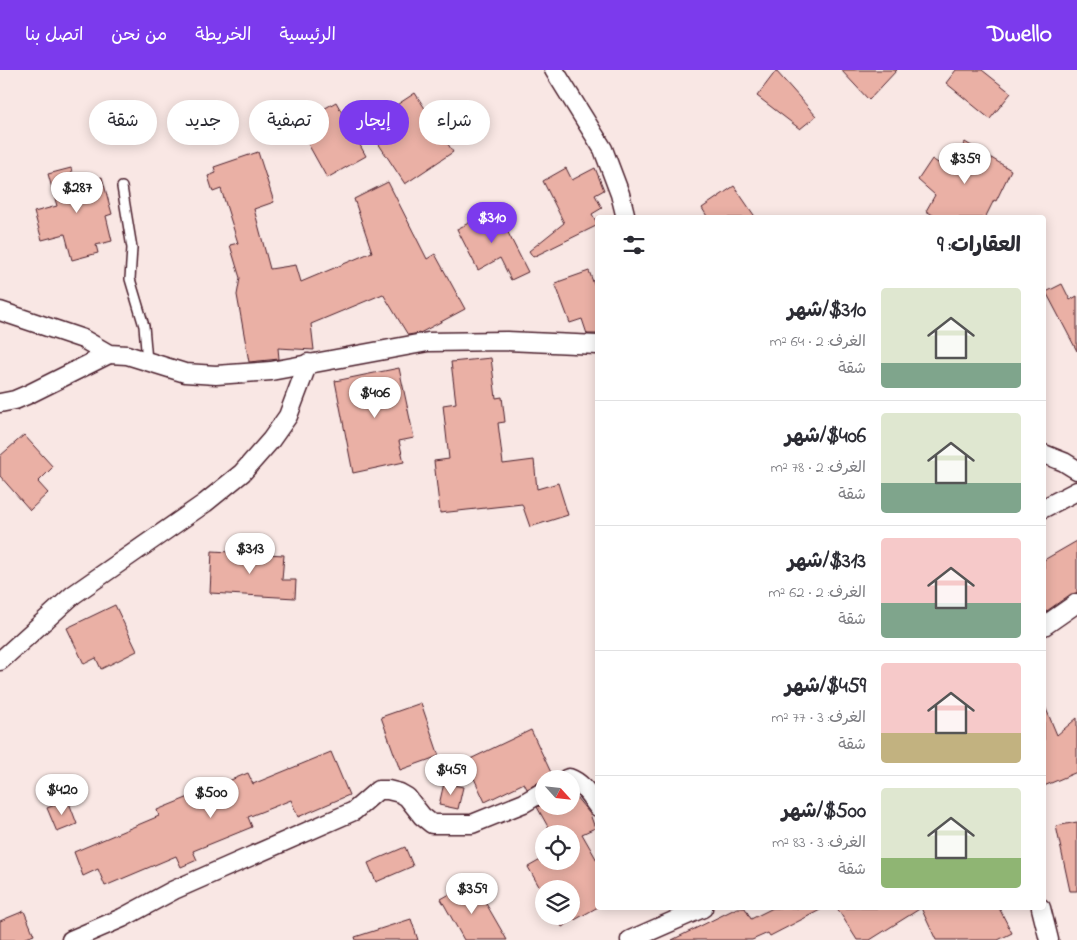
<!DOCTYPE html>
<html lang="ar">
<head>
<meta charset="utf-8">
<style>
	body { margin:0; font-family:"Indie Flower","Playpen Sans Arabic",sans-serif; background:#f2f2f3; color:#2b2b33; direction:rtl; height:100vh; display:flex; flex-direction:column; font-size:19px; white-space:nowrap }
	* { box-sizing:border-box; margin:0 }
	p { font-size:16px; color:#7c7c81 }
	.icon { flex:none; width:28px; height:28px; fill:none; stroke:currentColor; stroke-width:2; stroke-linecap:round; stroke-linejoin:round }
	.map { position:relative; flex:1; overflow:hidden; direction:ltr }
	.sheet { position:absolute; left:595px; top:145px; width:451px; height:695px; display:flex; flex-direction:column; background:#fff; border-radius:5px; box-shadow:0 2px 12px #0003; direction:rtl }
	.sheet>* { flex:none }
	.top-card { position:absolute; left:15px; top:30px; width:475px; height:45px; direction:rtl; display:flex; gap:10px }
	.needle { width:32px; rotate:117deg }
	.controls { position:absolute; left:535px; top:700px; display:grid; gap:10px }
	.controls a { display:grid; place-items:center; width:45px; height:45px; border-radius:50%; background:#fff; box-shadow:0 2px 12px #0003; font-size:25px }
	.price { position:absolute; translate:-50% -42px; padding:0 11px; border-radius:18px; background:#fff; color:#222; font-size:16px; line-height:32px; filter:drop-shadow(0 1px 2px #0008) }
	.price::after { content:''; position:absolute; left:50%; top:30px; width:15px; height:11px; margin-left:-8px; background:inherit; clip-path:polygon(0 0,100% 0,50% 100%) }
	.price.on { background:#7c3aed; color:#fff }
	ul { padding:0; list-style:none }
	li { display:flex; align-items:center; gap:15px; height:125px; padding:0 25px }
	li+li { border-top:1px solid #e1e1e2 }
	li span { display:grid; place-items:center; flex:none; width:140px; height:100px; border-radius:5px; color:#555 }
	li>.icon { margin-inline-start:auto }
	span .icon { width:60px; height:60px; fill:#fffc; stroke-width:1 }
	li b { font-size:21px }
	h2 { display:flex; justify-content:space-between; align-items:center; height:60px; padding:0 25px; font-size:21px }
	.pill { padding:0 18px; border-radius:22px; background:#fff; box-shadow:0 2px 12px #0003; font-size:18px; line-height:45px }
	.pill.on { background:#7c3aed; color:#fff }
	header { display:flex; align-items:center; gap:30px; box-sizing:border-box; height:70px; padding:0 25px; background:#7c3aed; color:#fff }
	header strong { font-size:24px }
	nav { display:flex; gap:28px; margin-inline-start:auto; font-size:18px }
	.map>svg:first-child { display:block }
</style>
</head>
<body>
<header>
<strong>Dwello</strong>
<nav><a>الرئيسية</a><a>الخريطة</a><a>من نحن</a><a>اتصل بنا</a></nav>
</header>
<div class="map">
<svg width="1077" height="870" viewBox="0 0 1077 870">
	<rect width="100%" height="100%" fill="#f9e7e4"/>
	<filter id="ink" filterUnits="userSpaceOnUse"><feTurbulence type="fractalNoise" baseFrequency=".02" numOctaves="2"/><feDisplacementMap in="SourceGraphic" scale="10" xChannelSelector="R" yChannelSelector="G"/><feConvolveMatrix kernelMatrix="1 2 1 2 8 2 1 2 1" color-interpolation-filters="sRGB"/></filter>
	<g filter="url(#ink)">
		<g fill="#eab0a5" stroke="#4a1f2b">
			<polygon points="841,0 897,0 869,30"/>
			<polygon points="956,0 982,0 1011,23 990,49 946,13"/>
			<polygon points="776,1 816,46 800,59 757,26"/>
			<polygon points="415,23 453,82 405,114 376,70 396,57 386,42"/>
			<polygon points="336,32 366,86 327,108 297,54"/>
			<polygon points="965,72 1011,100 996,131 994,130 985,148 938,148 926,141 935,125 918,110 932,89 949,100"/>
			<polygon points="258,82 274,132 254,139 270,199 296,195 301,212 372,182 354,129 388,112 427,189 435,184 465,239 420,263 408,265 383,224 311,254 314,280 278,278 279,289 249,292 237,225 240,208 230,175 238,173 221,119 213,122 208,106 216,103 214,97"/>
			<polygon points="71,98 75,114 102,107 112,144 106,146 112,171 96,175 98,183 72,190 65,164 42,170 34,142 57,136 48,104"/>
			<polygon points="566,98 572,110 595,98 604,120 595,125 602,138 592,144 598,155 533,187 529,181 564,153 543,111"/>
			<polygon points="734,116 756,148 708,148 702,138"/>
			<polygon points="496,139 528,202 511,210 500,188 478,200 457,159"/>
			<polygon points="589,201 598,225 598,264 587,264 582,249 570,253 555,213"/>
			<polygon points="1062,214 1070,230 1077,226 1077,281 1046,222"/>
			<polygon points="491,288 496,328 502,327 505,352 498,353 503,394 534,390 537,419 558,413 568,445 530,457 522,434 440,443 434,391 449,389 443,335 456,333 451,292"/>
			<polygon points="399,298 414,368 399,371 404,392 353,403 335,311"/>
			<polygon points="24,365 53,397 38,412 48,423 30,440 0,406 0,386"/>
			<polygon points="1077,471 1077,523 1071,524 1044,543 1044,490"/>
			<polygon points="212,481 284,485 282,510 296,510 295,528 210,523"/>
			<polygon points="115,535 137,581 101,599 96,588 84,594 67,558"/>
			<polygon points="421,633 439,686 400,700 381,647"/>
			<polygon points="1044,634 1057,665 1077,648 1077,702 1044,716"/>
			<polygon points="531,660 554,709 544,709 544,710 527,719 524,713 485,732 466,691"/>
			<polygon points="331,682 349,725 298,747 291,730 248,747 252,757 193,781 197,790 181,797 176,786 105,816 98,799 83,806 74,782 159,746 157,740 248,703 253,714"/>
			<polygon points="444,713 463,717 458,739 439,735"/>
			<polygon points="571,721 590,744 595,758 582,764 598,792 598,837 562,857 556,846 571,846 571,819 544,819 544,825 528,797 544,788 544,791 571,791 571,764 552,764 537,737 544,734 544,736 571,736"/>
			<polygon points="68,730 77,754 57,762 47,738"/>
			<polygon points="1077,752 1077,821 1070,821 1056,756"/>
			<polygon points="405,777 413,796 376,812 368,793"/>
			<polygon points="473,811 507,870 464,870 441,829"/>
			<polygon points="737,838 745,838 751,849 773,838 824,838 770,866 768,863 752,870 672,870"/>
			<polygon points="837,838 999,838 1012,863 998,870 936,870 921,838 870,870 857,870"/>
			<polygon points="24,841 34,865 21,870 0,870 0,851"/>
			<polygon points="411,849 418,870 356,870 355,867"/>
		</g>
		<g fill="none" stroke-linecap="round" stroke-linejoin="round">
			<g stroke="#4a1f2b" stroke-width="12">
				<polyline id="service" points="122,117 132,178 130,209 144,256 147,291"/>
			</g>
			<g stroke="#4a1f2b" stroke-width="21">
				<g id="minor">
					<polyline points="554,0 603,79 620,124 626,148"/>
					<polyline points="0,241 83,269 109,284 127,285 185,303 216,305 271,301 428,272 507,271 598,275"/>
					<polyline points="0,333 15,330 29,324 109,284"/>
					<polyline points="1044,384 1064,392 1077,400"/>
					<polyline points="1044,438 1077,421"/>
					<polyline points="1044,556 1077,533"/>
					<polyline points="0,591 73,525 205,433 242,403 271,370 288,346 308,293"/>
					<path d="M566,709L569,708C583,713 589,725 598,737"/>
					<polyline points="1041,838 1049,870"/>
					<polyline points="71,870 122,848 174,820 354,741 378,720 388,720 400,723 407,727 422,746 432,754 472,754 524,733 544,721"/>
					<polyline points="630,870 703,838"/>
				</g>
			</g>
			<use href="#service" stroke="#fff" stroke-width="9"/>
			<use href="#minor" stroke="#fff" stroke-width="18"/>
		</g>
	</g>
</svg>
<div class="controls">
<a><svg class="needle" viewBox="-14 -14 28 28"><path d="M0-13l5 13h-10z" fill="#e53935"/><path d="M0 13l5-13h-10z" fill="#7c7c81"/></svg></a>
<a><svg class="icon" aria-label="locate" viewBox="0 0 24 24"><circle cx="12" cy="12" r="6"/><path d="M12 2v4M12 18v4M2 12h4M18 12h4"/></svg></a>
<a><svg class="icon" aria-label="layers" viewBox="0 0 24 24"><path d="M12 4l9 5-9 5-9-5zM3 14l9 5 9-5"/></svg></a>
</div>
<b class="price" style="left:965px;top:115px">$359</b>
<b class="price" style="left:77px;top:144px">$287</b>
<b class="price on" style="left:492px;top:174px">$310</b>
<b class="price" style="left:375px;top:349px">$406</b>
<b class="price" style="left:250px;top:505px">$313</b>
<b class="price" style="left:451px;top:726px">$459</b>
<b class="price" style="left:62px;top:746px">$420</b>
<b class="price" style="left:211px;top:749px">$500</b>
<b class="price" style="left:472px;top:845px">$359</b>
<div class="top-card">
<a class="pill">شراء</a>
<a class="pill on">إيجار</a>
<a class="pill">تصفية</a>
<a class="pill">جديد</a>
<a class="pill">شقة</a>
</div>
<section class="sheet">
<h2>العقارات: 9<svg class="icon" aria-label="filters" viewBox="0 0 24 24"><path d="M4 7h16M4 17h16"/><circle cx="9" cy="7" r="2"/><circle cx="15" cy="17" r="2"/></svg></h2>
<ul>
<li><span style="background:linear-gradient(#dfe7d0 75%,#7fa58c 0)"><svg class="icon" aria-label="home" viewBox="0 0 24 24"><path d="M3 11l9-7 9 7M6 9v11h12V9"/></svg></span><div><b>$310/شهر</b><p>الغرف: 2 · 64 m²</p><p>شقة</p></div></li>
<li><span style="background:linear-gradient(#dfe7d0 70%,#7fa58c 0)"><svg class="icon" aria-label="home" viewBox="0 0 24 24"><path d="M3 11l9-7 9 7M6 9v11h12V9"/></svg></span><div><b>$406/شهر</b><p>الغرف: 2 · 78 m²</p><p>شقة</p></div></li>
<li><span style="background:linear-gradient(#f6c9c9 65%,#7fa58c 0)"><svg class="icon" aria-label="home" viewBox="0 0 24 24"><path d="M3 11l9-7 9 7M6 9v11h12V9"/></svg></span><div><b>$313/شهر</b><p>الغرف: 2 · 62 m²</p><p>شقة</p></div></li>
<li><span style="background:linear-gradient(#f6c9c9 70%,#c2b280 0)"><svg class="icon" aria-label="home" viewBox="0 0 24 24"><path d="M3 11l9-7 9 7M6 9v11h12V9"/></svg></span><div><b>$459/شهر</b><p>الغرف: 3 · 77 m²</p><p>شقة</p></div></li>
<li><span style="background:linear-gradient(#dfe7d0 70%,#8fb573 0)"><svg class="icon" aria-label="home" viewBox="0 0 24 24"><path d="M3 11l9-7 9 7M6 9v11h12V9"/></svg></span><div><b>$500/شهر</b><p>الغرف: 3 · 83 m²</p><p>شقة</p></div></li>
</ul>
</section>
</div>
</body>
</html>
